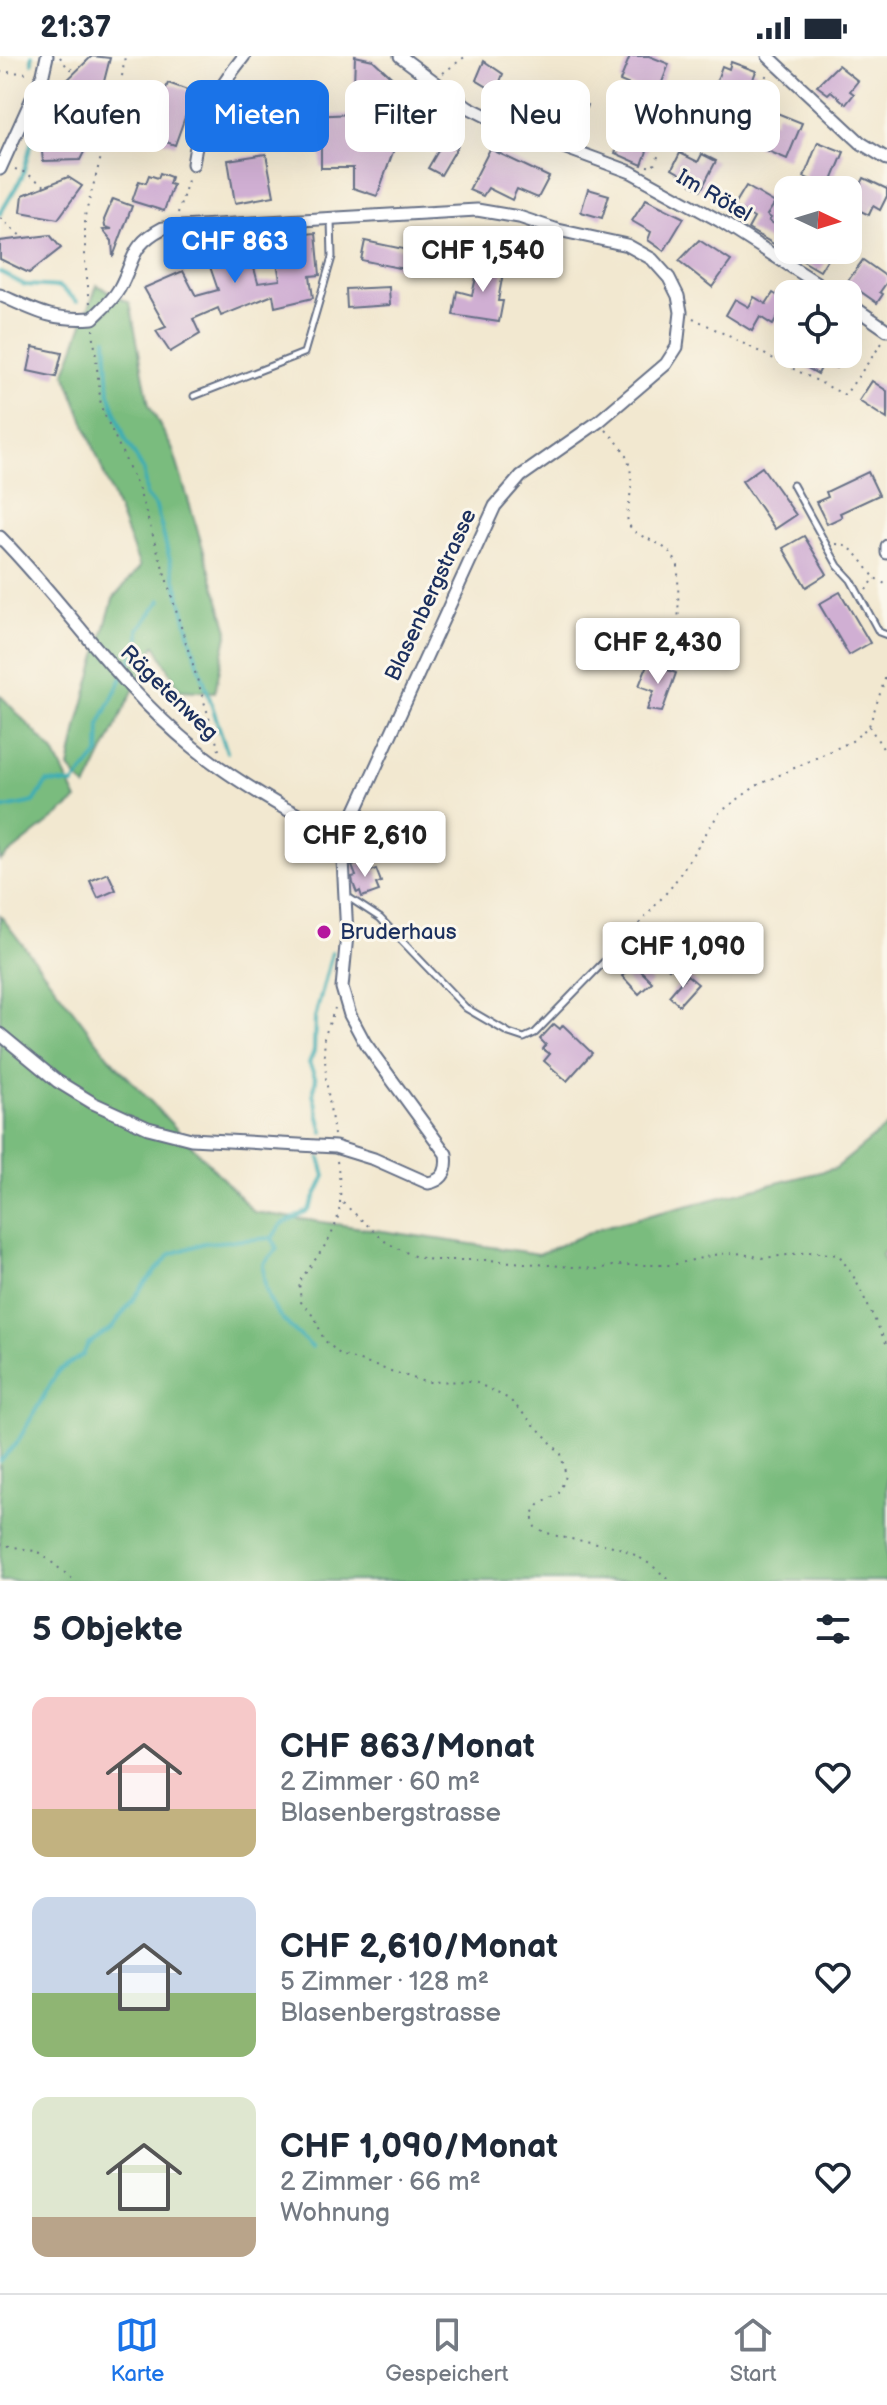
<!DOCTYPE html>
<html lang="de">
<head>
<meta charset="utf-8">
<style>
	body { margin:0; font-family:"Balsamiq Sans",sans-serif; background:#f6f6f7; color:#1f2937; height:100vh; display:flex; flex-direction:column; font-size:30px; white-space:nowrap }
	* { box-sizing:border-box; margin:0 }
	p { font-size:26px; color:#747a83 }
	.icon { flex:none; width:44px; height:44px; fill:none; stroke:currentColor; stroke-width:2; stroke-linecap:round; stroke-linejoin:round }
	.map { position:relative; height:1525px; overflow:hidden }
	.details { display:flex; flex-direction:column; background:#fff; flex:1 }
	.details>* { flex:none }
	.hud { position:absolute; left:24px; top:24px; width:840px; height:72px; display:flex; gap:16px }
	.needle { width:52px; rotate:94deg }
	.buttons { position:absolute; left:774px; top:120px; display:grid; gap:16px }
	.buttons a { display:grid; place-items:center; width:88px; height:88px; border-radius:16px; background:#fff; box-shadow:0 8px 32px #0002; font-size:40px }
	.price { position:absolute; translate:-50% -68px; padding:0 18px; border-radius:8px; background:#fff; color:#222; font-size:26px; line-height:52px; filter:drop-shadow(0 2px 4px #0008) }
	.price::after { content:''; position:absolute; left:50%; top:48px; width:24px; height:18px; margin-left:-12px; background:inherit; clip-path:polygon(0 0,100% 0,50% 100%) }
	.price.current { background:#1a73e8; color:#fff }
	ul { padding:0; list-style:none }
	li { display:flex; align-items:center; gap:24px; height:200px; padding:0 32px }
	li span { display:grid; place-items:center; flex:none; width:224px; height:160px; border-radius:16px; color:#555 }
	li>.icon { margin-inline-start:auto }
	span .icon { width:96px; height:96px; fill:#fffc; stroke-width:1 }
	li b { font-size:34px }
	h2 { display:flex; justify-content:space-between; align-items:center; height:96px; padding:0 32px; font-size:34px }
	.pill { padding:0 28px; border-radius:16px; background:#fff; box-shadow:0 8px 32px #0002; font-size:28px; line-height:72px }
	.pill.current { background:#1a73e8; color:#fff }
	.status { display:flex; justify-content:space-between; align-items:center; height:56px; padding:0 40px; background:#fff; direction:ltr }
	.status svg { height:22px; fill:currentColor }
	.tab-bar { display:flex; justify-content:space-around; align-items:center; height:112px; border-top:2px solid #e0e1e3; background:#fff; font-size:22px; color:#747a83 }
	.tab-bar a { display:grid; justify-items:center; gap:4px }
	.tab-bar .current { color:#1a73e8 }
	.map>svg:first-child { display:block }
</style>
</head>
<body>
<div class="status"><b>21:37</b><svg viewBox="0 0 49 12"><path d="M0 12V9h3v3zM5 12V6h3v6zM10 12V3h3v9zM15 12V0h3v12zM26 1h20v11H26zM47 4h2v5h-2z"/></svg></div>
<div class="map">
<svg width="887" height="1525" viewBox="0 0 887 1525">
	<rect width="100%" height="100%" fill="#fbf7ec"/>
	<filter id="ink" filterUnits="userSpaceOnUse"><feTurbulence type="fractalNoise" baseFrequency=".0125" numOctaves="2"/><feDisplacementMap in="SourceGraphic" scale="16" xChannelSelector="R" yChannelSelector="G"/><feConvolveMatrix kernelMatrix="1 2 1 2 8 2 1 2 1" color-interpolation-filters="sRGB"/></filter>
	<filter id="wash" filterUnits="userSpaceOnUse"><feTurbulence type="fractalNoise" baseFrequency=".006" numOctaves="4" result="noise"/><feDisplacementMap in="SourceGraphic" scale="32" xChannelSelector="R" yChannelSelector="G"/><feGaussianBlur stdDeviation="1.8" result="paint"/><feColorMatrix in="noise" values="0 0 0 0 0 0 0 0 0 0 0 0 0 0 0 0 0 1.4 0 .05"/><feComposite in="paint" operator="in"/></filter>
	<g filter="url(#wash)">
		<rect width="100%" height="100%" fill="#f2e8d0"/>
		<g fill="#7abc7e" stroke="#4a766e" stroke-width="2">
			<polygon points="97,229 130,247 149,349 173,394 228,574 215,636 180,634 155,589 86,732 69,712 78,667 113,543 140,511 65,317"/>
			<polygon points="0,639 54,696 77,744 0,805"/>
			<polygon points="0,859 108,1000 254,1156 539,1198 603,1171 836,1112 887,1070 887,1193 882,1198 887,1213 887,1525 0,1525"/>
		</g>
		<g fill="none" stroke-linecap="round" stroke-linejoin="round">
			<g stroke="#3cadb3" stroke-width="4">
				<polyline points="32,7 32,0"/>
				<polyline points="0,158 22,121 35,73"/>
				<polyline points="0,216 25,229 60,231 77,245"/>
				<polyline points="106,282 109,337 125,382 144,415 146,439 156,451 193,591 227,696"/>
				<polyline points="0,753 34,746 47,726 73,728 99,698 100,667 139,587 139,573 161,544"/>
				<polyline points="323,1076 313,1038 316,1023 309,1007 314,995 315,962 332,897"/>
				<path d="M272,1182L277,1193L263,1208C263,1252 281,1262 312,1291"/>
				<polyline points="0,1405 17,1387 58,1315 83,1299 88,1288 112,1272 145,1227 171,1198 204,1187 272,1182 281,1169 309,1154 325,1120 320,1102"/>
			</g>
		</g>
		<g id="blocks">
			<g fill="#d0afd3">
				<polygon points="92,0 110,2 100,41 64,49 59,32"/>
				<polygon points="355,0 373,4 413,41 377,140 353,132 353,112 321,112 321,84 288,85 288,61 353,58"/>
				<polygon points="630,0 649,0 669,8 651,55 660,59 642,109 615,97 642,34 620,25"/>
				<polygon points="484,5 503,18 498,31 509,36 499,48 491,42 494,35 476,24"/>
				<polygon points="731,6 756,15 744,48 748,49 742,65 734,62 732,67 709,58 721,26 717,24 722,10 729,13"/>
				<polygon points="838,9 858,25 850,35 854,38 846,48 831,35 828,38 817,30"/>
				<polygon points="168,27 199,38 190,63 185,61 175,89 160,84 166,65 156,61"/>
				<polygon points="552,35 587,49 579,72 567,67 565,72 541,63"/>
				<polygon points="777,57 802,67 787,103 756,90 767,63 774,66"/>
				<polygon points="83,61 98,68 80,104 43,105 41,87"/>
				<polygon points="445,83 458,90 441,119 428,112"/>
				<polygon points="818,86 844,96 829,132 804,121"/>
				<polygon points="490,93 549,121 538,142 517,133 512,144 488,132 483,140 469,134"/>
				<polygon points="680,97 698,106 702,98 716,105 701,134 691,128 693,125 672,113"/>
				<polygon points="266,98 274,140 235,147 228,104"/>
				<polygon points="160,117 171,121 169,128 173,129 164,155 132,145 139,125 146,127 149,119 158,122"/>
				<polygon points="68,121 82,130 58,163 21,156 23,139"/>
				<polygon points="864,122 887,133 887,140 880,154 873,150 869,159 850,150"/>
				<polygon points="746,130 775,147 767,159 771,162 769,165 788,176 788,194 833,194 820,215 748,173 754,162 734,150"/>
				<polygon points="588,133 609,139 602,162 581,156"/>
				<polygon points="113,143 132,150 113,201 112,185 103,174 112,173 105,171 104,164"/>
				<polygon points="646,143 684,162 664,195 648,184 651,176 632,165"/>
				<polygon points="316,177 320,219 310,220 313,242 275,251 273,239 221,260 218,252 193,263 200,278 170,296 156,275 166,271 144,232 183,215 196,240 218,234 204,193 246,182 258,227 280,224 273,181"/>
				<polygon points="50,179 61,192 29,217 0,203 0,185"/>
				<polygon points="699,184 731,205 712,231 679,205"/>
				<polygon points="365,185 408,194 404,213 361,204"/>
				<polygon points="481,200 498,203 497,209 504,211 498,245 503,245 499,266 453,259 457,235 472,239"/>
				<polygon points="863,204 887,221 887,226 880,236 883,238 877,247 847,226"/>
				<polygon points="389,231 390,249 347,252 346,233"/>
				<polygon points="773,237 788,246 788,264 779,258 773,269 760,261 752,275 726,259 735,243 749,251 754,241 766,248"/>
				<polygon points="33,291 62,297 56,321 28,315"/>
				<polygon points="783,298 844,298 836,312 824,306 818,318"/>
				<polygon points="872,325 887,335 887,363 859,345"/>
				<polygon points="762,411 796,459 775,473 742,425"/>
				<polygon points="868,416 879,439 840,457 842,461 827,468 816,446 828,441 826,436"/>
				<polygon points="804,480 827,518 806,531 783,492"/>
				<polygon points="840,536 870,587 849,599 819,548"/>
				<polygon points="648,607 676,617 662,656 647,654 654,635 639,630"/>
				<polygon points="367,805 371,815 376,813 381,826 376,828 379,835 362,841 360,835 357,837 353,827 352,821 356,820 352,810"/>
				<polygon points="108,817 116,834 98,842 90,825"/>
				<polygon points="665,877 685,896 669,913 650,894"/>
				<polygon points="634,908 652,926 639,938 622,920"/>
				<polygon points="687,919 698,928 679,949 669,940"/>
				<polygon points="554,968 560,973 563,969 592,997 567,1025 544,1005 550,998 543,993 546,989 540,983"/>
			</g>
		</g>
	</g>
	<g filter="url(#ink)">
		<use href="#blocks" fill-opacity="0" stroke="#667086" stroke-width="2"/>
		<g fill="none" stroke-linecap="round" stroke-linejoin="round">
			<g stroke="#667086" stroke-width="9">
				<g id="lane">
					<polyline points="194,340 304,297 332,201 331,164"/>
					<polyline points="793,429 838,510 851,524 879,576 887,579"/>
					<polyline points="348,841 380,862 466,952 509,977 524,982 535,977 628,881"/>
				</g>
			</g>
			<g stroke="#667086" stroke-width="15">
				<g id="street">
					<polyline points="400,0 468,51 504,69 631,116 720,165 834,238"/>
					<polyline points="768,0 861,87 887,103"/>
					<path d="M193,108C198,68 218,32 244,0"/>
					<polyline points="0,113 43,18 47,0"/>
					<path d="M0,239C36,255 52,265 93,262C102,253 113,244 119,233C135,204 130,189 163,172L477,154L519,161L558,174L627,189L652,203L669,222L678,240L681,256L677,291L666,308L598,366L521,420L495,450L342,785L347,879L342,932L350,959L365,987L446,1098C448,1113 445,1124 428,1127L374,1103L335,1091L191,1083L148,1072L93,1047L57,1025L0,978"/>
					<polyline points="848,247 887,274"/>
					<path d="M0,481C67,549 119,631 193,691C221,714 253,734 284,752C304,762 326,770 342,785"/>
					<polyline points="887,490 887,497"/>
				</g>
			</g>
			<g stroke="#667086" stroke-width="2" stroke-dasharray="2 6" stroke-linecap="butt">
				<polyline points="60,1 68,12 77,15"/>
				<polyline points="0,16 30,17"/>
				<polyline points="443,17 466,0"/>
				<polyline points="37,63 61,75"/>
				<polyline points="647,110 653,111 672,72 711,79 733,88 737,77 741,78 752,52 758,54 764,39 770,37 773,29 764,24 768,16"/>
				<polyline points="15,113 26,117 45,130"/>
				<polyline points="178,157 189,121"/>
				<polyline points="0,162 23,182"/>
				<polyline points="90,247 85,205 85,160 121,27 125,0"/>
				<polyline points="693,262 845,339 882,287"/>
				<polyline points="93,273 101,351 138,431 219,694"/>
				<path d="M606,374C628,396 634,410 630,441C629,449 626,459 628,466C634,486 665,479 678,510L679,606"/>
				<path d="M836,488C855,489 863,508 875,522"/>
				<polyline points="866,534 875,522 887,529"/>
				<polyline points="869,670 887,699"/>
				<polyline points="634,874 673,829 719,757 756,730 852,685 869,670 887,617"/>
				<polyline points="334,1079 326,1023 324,982 335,952"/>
				<path d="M337,1105C347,1167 334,1177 299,1226L301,1246L315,1262L324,1284L341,1299L425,1326L473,1325L509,1343L545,1380L561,1398L566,1420L559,1437L539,1449L532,1459L535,1471C557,1484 584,1484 609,1489C630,1494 655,1509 669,1525"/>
				<polyline points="343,1147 387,1187 416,1201 433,1204 488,1204 597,1213 619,1209 672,1209 718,1198 737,1197 764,1202 809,1196 839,1199 855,1223 887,1289"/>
				<polyline points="0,1488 39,1496 75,1525"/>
			</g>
			<use href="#lane" stroke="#fff" stroke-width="5"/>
			<use href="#street" stroke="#fff" stroke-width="11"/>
		</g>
	</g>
	<circle fill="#b5179e" stroke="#fbf7ec" stroke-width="3" cx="324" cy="876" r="8"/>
	<g text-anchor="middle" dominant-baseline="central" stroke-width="6" stroke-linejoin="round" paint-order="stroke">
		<g font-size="22" fill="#1b2f5e" stroke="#fbf7ec">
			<text transform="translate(714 140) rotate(30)">Im Rötel</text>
			<text transform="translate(431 539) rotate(-65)">Blasenbergstrasse</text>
			<text transform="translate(169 637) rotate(44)">Rägetenweg</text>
		</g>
		<g font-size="22" fill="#1b2f5e" stroke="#fbf7ec" text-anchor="start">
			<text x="340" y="876">Bruderhaus</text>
		</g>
	</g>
</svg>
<div class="buttons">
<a><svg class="needle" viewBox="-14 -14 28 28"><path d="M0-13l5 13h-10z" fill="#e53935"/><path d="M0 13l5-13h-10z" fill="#747a83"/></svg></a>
<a><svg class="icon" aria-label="locate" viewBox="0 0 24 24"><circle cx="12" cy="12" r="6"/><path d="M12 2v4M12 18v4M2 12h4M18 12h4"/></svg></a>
</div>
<b class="price current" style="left:235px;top:229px">CHF 863</b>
<b class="price" style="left:483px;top:238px">CHF 1,540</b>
<b class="price" style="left:658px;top:630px">CHF 2,430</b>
<b class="price" style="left:365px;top:823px">CHF 2,610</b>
<b class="price" style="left:683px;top:934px">CHF 1,090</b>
<div class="hud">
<a class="pill">Kaufen</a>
<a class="pill current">Mieten</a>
<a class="pill">Filter</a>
<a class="pill">Neu</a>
<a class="pill">Wohnung</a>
</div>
</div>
<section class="details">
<h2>5 Objekte<svg class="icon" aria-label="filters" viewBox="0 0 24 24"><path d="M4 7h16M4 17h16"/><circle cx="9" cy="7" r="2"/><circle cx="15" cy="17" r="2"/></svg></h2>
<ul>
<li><span style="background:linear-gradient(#f6c9c9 70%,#c2b280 0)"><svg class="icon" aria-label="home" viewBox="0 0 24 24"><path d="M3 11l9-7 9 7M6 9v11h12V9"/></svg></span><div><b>CHF 863/Monat</b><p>2 Zimmer · 60 m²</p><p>Blasenbergstrasse</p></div><svg class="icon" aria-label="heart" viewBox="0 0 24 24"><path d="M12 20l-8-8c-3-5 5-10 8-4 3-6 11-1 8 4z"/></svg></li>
<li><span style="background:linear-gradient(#c9d6e8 60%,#8fb573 0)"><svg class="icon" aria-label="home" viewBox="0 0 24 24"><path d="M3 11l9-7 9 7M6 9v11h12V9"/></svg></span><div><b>CHF 2,610/Monat</b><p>5 Zimmer · 128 m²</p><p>Blasenbergstrasse</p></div><svg class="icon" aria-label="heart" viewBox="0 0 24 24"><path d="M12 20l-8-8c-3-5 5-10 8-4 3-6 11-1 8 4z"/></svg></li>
<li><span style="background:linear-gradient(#dfe7d0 75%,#b9a48a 0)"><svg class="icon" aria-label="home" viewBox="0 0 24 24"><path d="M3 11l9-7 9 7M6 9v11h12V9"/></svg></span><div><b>CHF 1,090/Monat</b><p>2 Zimmer · 66 m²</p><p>Wohnung</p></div><svg class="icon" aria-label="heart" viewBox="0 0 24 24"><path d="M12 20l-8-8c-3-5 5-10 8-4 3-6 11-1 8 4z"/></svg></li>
</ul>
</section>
<nav class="tab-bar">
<a class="current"><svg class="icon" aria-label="map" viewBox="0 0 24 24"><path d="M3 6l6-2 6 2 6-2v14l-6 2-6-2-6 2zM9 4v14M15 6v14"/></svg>Karte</a>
<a><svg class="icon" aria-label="saved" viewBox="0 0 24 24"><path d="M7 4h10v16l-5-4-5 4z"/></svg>Gespeichert</a>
<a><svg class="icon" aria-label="home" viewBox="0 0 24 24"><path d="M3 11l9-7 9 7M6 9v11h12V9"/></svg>Start</a>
</nav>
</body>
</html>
